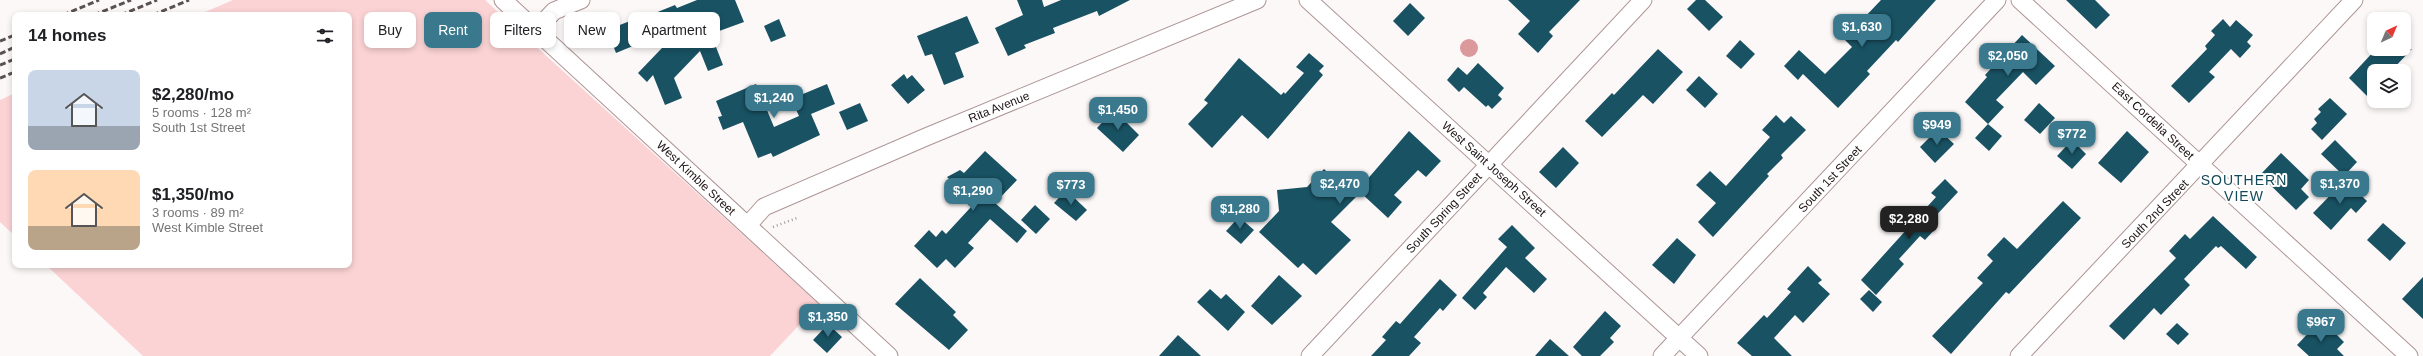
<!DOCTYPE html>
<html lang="en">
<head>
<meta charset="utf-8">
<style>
	body { margin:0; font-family:Helvetica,sans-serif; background:#f6f6f6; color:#202124; height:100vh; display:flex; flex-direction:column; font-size:15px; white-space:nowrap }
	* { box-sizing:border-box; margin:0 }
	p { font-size:13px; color:#757577 }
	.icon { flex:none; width:22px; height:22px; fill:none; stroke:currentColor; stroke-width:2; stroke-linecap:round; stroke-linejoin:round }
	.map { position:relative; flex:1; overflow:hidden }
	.side { position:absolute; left:12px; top:12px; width:340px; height:256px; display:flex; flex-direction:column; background:#fff; border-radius:8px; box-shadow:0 2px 6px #0003 }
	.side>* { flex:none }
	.guide { position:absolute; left:364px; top:12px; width:380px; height:36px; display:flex; gap:8px }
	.needle { width:26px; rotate:44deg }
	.buttons { position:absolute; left:2367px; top:12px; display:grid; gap:8px }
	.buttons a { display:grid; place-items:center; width:44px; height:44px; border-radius:8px; background:#fff; box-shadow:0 2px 6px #0003; font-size:20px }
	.price { position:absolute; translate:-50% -34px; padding:0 9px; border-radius:8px; background:#39788d; color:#fff; font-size:13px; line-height:26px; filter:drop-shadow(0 1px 2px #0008) }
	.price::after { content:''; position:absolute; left:50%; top:24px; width:12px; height:9px; margin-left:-6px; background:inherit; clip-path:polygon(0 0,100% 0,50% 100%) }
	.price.selected { background:#222; color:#fff }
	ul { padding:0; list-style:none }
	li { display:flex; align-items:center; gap:12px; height:100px; padding:0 16px }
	li span { display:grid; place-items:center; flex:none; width:112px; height:80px; border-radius:8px; color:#555 }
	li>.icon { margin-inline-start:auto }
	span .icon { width:48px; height:48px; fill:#fffc; stroke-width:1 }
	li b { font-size:17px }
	h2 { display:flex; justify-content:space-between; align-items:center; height:48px; padding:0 16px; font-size:17px }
	.tag { padding:0 14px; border-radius:8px; background:#fff; box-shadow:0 2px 6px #0003; font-size:14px; line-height:36px }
	.tag.selected { background:#39788d; color:#fff }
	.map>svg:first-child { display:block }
</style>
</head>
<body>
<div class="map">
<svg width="2423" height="356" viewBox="0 0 2423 356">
	<rect width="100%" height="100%" fill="#fdf8f8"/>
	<g fill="#fbd3d4">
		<polygon points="233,0 485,0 819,304 770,356 143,356 46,265 349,265 349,15 198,15"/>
		<polygon points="15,93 15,236 0,222 0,100"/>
	</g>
	<circle fill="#db999c" cx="1469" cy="48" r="9"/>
	<g fill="#195263">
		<polygon points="697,0 735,0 744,22 711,34 723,65 708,71 700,51 674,78 682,98 665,105 653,75 647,82 638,73 684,25 616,53 607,30 630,21 633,28 657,18 655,13 675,5 677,8"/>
		<polygon points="1017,0 1042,0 1044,7 1061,0 1130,0 1099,16 1097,11 1053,28 1055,33 1024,45 1026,48 1008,56 995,28 1023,15"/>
		<polygon points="1508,0 1580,0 1549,32 1553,36 1538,53 1518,34 1530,21"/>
		<polygon points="1696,0 1705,0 1723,17 1709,31 1687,9"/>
		<polygon points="1881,0 1936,0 1898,42 1896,40 1867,71 1870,74 1838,108 1803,74 1798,80 1784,66 1799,50 1825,74 1852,47 1844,39"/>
		<polygon points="2066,0 2095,0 2110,15 2096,29"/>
		<polygon points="1410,3 1425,18 1408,36 1393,21"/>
		<polygon points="967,16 979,43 955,53 964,77 944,85 932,54 925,56 917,36"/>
		<polygon points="779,19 786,36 771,42 764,26"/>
		<polygon points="2223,19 2230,27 2236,20 2253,35 2247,42 2251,46 2240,58 2231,49 2209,72 2215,77 2189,103 2171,86 2207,49 2205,46 2215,35 2211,31"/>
		<polygon points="2022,35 2055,66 2036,85 2023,72 1996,100 2004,107 1988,124 1965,102 1987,77 1985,75"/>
		<polygon points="1740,40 1755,54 1741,69 1726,56"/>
		<polygon points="1658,49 1683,72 1653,104 1643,95 1602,137 1585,121 1612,93 1614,95"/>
		<polygon points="2376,49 2412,49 2391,71 2374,71 2374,89 2367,96 2349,78"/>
		<polygon points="1309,53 1324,66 1319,71 1323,75 1268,139 1242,115 1212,148 1188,124 1208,103 1204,100 1239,58 1281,95 1284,92 1285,94 1304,73 1296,67"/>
		<polygon points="1478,63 1504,88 1498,95 1502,99 1492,109 1488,105 1486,107 1464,87 1459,92 1447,80 1458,67 1467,75"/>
		<polygon points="904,74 907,79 912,75 925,90 908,104 891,85"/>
		<polygon points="1699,76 1718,94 1705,108 1686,90"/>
		<polygon points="756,84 774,127 799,116 791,99 827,84 835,104 811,114 820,135 773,157 771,153 758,158 743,122 723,130 718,117 722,116 716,101"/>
		<polygon points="2330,98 2347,114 2322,140 2311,129 2317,123 2314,119 2321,112 2318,109"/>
		<polygon points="860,103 868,121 847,130 839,112"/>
		<polygon points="2039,103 2055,118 2040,134 2024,120"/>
		<polygon points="1114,110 1139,135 1123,152 1097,128"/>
		<polygon points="1776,115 1784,123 1791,116 1806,130 1781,155 1783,158 1767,174 1769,176 1713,237 1698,222 1716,203 1696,185 1710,171 1726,186 1770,137 1762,130"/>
		<polygon points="1988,124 2002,136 1989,151 1975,138"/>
		<polygon points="1938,129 1954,144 1935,163 1920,147"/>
		<polygon points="1409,131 1441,161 1426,177 1418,170 1394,195 1402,202 1388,218 1361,193 1356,197 1331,222 1351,240 1316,275 1303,263 1298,268 1259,232 1279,211 1277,190 1307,187 1324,169 1342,186 1355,172 1365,182"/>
		<polygon points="2127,131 2149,152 2121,183 2098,163"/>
		<polygon points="2072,140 2086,154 2072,169 2057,156"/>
		<polygon points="2335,140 2357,162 2344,176 2321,154"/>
		<polygon points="1563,147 1579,163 1556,188 1539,172"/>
		<polygon points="985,151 1017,180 995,203 1027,231 1017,243 990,219 968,243 974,248 955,268 946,259 937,268 914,246 929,230 936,237 942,230 946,234 971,207 951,189 955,185 947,177 960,170 964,173"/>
		<polygon points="2281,153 2309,180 2301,189 2309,197 2296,210 2260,175"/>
		<polygon points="1945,179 1958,192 1930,222 1936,228 1925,240 1920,236 1899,259 1904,264 1876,295 1861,280 1936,197 1931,193"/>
		<polygon points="2345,180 2367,201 2356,213 2351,208 2331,230 2313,213"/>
		<polygon points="1066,190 1087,210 1076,221 1054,203"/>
		<polygon points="2063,201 2081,218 2009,294 2006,292 1951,354 1932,336 1983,283 1977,278 1993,261 1987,255 2004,237 2017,249"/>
		<polygon points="1035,205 1050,219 1036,234 1021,220"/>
		<polygon points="2213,216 2257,257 2246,269 2221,246 2218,248 2216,246 2184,279 2190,285 2161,315 2154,308 2124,340 2109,326 2176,258 2169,251 2185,234 2190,239"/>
		<polygon points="1239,217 1254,230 1241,244 1226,231"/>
		<polygon points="2383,223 2406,243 2390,261 2367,240"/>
		<polygon points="1512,225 1535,248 1525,258 1547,279 1534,293 1506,267 1483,293 1487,297 1475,310 1462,298 1507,247 1498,239"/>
		<polygon points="1677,238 1696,255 1674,284 1652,265"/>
		<polygon points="1808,266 1822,280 1818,283 1830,294 1803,323 1795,315 1774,338 1792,356 1752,356 1737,343 1764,315 1767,318 1791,292 1787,289"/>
		<polygon points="1279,275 1302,296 1272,325 1251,306"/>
		<polygon points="2423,277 2423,319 2402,299"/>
		<polygon points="920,278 956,312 953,315 968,330 949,350 895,304"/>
		<polygon points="1440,279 1457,295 1443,311 1440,308 1414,337 1421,343 1409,356 1371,356 1386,340 1382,337 1396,321 1400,324"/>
		<polygon points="1210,289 1221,299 1226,294 1245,312 1228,331 1197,302"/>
		<polygon points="1869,290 1882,302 1873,312 1860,299"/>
		<polygon points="1605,311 1621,326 1610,338 1614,342 1600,356 1582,356 1573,347"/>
		<polygon points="2177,323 2189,334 2178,345 2166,334"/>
		<polygon points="828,324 842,337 827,353 813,340"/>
		<polygon points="2316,325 2324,333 2329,327 2344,342 2337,349 2344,356 2309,356 2297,345"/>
		<polygon points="1178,335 1201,356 1159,356"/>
		<polygon points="1550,339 1569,356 1535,356"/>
	</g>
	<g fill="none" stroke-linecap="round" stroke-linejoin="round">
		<g stroke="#ad9596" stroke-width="19">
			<g id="street">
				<polyline points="503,0 889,356"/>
				<polyline points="1308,0 1699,356"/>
				<polyline points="2020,0 2409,356"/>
				<polyline points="536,30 554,11 581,0"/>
				<polyline points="748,225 764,207 926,137 1257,0"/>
				<polyline points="1310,356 1643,0"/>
				<polyline points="1662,356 1997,0"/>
				<polyline points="2019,356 2354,0"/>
			</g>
		</g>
		<polyline stroke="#a09a9a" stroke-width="2.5" stroke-dasharray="1 3" stroke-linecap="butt" points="773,227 797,218"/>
		<use href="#street" stroke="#fff" stroke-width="17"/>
		<g stroke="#595152" stroke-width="3" stroke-dasharray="6 3" stroke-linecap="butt">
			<polyline points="63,15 99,0"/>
			<polyline points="94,15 131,0"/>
			<polyline points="121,15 157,0"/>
			<polyline points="153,15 189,0"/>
			<polyline points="0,41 15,35"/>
			<polyline points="0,54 15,47"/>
			<polyline points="0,65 15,59"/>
			<polyline points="0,78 15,72"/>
		</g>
	</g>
	<g text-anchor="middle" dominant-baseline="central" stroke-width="4" stroke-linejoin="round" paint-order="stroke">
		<g font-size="12" fill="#1d1415" stroke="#fff">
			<text transform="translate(999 107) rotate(-22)">Rita Avenue</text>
			<text transform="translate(2153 121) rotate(43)">East Cordelia Street</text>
			<text transform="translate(1494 169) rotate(42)">West Saint Joseph Street</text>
			<text transform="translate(696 178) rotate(43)">West Kimble Street</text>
			<text transform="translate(1830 179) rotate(-47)">South 1st Street</text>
			<text transform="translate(1444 213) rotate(-47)">South Spring Street</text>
			<text transform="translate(2155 214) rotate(-46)">South 2nd Street</text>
		</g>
		<g font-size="14" letter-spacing="1" fill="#144959" stroke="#fff">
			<text x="2244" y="180">SOUTHERN<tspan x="2244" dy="16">VIEW</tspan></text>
		</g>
	</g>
</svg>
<div class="buttons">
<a><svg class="needle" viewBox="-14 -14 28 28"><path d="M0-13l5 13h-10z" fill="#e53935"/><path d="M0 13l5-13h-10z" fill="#757577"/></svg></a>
<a><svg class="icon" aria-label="layers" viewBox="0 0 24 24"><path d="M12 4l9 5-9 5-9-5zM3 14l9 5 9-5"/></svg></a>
</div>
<b class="price" style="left:1862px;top:48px">$1,630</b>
<b class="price" style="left:2008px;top:77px">$2,050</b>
<b class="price" style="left:774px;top:119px">$1,240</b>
<b class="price" style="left:1118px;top:131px">$1,450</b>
<b class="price" style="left:1937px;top:146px">$949</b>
<b class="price" style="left:2072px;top:155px">$772</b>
<b class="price" style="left:1340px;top:205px">$2,470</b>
<b class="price" style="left:2340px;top:205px">$1,370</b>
<b class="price" style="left:1071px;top:206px">$773</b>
<b class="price" style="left:973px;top:212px">$1,290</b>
<b class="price" style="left:1240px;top:230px">$1,280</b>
<b class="price selected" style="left:1909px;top:240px">$2,280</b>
<b class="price" style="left:828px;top:338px">$1,350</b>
<b class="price" style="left:2321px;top:343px">$967</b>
<div class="guide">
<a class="tag">Buy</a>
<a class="tag selected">Rent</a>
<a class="tag">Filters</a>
<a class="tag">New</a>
<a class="tag">Apartment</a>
</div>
<section class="side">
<h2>14 homes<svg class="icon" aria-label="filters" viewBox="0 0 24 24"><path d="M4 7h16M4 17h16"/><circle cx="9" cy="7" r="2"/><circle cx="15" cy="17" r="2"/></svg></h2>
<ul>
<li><span style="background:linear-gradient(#c9d6e8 70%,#9aa5b1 0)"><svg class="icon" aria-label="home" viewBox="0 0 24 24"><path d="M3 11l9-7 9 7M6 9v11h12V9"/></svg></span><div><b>$2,280/mo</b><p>5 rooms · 128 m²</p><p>South 1st Street</p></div></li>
<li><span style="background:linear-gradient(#ffd9b3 70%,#b9a48a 0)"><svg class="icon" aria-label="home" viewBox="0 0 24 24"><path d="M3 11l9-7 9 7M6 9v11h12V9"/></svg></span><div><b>$1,350/mo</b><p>3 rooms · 89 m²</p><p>West Kimble Street</p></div></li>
</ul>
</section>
</div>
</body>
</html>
